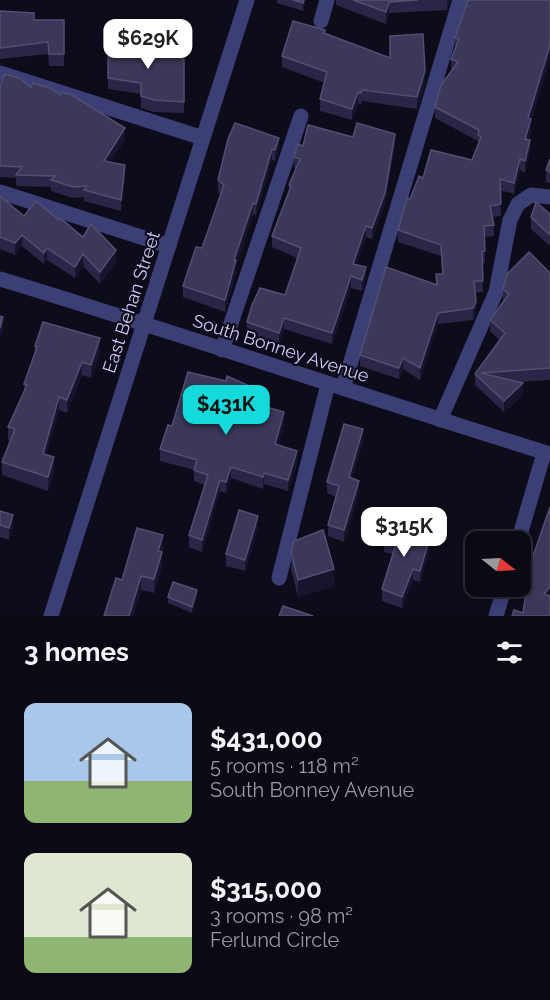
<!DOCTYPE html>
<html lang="en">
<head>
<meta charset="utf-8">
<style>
	body { margin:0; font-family:Raleway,sans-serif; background:#13121d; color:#f1f3f6; height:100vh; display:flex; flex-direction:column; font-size:22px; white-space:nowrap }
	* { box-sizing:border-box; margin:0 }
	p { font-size:20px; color:#999aa0 }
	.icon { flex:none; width:33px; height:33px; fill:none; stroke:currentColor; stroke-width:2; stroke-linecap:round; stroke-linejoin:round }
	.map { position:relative; height:616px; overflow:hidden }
	.drawer { display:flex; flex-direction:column; background:#0a0914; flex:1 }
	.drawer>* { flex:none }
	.needle { width:39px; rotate:108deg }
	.tools { position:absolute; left:465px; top:531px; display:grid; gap:12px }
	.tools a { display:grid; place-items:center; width:66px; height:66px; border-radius:12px; background:#0a0914; box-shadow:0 3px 9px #0003,0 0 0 2px #2a2a34; font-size:30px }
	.price { position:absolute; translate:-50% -51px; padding:0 14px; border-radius:12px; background:#fff; color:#222; font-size:20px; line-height:39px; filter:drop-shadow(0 2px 3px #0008) }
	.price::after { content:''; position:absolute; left:50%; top:36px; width:18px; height:14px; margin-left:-9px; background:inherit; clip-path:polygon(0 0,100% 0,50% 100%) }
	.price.selected { background:#15dadc; color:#111 }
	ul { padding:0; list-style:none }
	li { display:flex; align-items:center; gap:18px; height:150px; padding:0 24px }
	li span { display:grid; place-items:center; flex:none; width:168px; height:120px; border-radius:12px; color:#555 }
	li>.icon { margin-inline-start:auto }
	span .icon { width:72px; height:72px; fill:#fffc; stroke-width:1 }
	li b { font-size:26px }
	h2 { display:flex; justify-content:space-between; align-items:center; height:72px; padding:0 24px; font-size:26px }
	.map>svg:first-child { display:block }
</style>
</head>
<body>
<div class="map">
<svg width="550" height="616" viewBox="0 0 550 616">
	<rect width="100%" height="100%" fill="#0e0c1a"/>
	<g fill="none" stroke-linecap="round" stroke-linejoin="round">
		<g stroke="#3c3f75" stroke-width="15">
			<polyline points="321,21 327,0"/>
			<polyline points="0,73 203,138"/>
			<polyline points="0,192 169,246"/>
			<path d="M0,279C184,335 366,397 550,454"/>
			<polyline points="222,350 301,116"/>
			<polyline points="343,388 460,0"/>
			<polyline points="440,420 496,292 510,220 518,204 531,195 550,197"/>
			<polyline points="518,542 544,453"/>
			<polyline points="279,578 328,384"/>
			<polyline points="51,616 247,0"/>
			<polyline points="496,616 505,586"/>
		</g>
	</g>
	<g fill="#2a2647">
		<polygon points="277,0 306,0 303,11 277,3"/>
		<polygon points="336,0 450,0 447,10 389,13 386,24 336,5"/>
		<polygon points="550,0 550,56 531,122 531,130 528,139 530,151 525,173 520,170 514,194 500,190 501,216 492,217 494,225 494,236 484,237 485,263 482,263 483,292 475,293 476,313 473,320 438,324 420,380 403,369 399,379 360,366 360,355 436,285 436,274 442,274 441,256 398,242 398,230 410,199 423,178 472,160 478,146 478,141 435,118 435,107 452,71 451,71 451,59 455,48 455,38"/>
		<polygon points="0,11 34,20 64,20 64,66 49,66 48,54 0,59"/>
		<polygon points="325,34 425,83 417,109 362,101 361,105 358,103 352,120 320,111 320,99 325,83 282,67 282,56"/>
		<polygon points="108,41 184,59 184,113 154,112 141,108 141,94 108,89"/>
		<polygon points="0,85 31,87 125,139 110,162 125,176 121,211 84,201 84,197 73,198 51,191 51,187 16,186 16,178 0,177"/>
		<polygon points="353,137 395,145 385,204 372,239 366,237 356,265 366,278 362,291 351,288 332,344 284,329 279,344 247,333 247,322 285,295 297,258 272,247 272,236 289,192 289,185 296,169 294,168 294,157 303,146"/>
		<polygon points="228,139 279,149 275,161 272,160 256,215 253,214 236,266 236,272 225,312 183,297 183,286 202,248 221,194 218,192 218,180"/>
		<polygon points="550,159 550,183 546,182 546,170"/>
		<polygon points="0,196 24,216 59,220 116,262 100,284 83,266 75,278 47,260 44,264 22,246 15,255 0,249"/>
		<polygon points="550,214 550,246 531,229 531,217"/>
		<polygon points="550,273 550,380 518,382 523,395 504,412 475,385 475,374 499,340 490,331 490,320 504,301 503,300 503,289"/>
		<polygon points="35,346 100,352 91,378 82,375 67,413 59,410 46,455 54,470 48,491 2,475 2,462 11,441 8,440 8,427 24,391 24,384 35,353"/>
		<polygon points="263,404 262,406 284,424 278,445 297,463 288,491 264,484 263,489 231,478 226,493 220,491 202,552 189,547 189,535 205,485 194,481 194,470 160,461 160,449 172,426"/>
		<polygon points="363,441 352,478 359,492 344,542 328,536 328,525 336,497 327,493 327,482"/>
		<polygon points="0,511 13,527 9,540 0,537"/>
		<polygon points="258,528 245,571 226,566 226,554"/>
		<polygon points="384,540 430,549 420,582 413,580 402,608 382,601 382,589 392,554 384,552"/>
		<polygon points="163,549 162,552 162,566 154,593 141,590 133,616 104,616 122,580"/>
		<polygon points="291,552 334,586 298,597 291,569"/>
		<polygon points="197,596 192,613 168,603 168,597"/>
	</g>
	<g fill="#18142d">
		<polygon points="304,0 306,0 303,11 303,3"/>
		<polygon points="447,0 450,0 447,10"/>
		<polygon points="389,2 389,13 386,24 386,12"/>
		<polygon points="550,45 550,56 531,122 531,130 525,150 525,139 528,118"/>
		<polygon points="425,71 425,83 417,109 417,97"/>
		<polygon points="358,92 358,103 352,120 352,109"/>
		<polygon points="125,128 125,139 104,172 104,161"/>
		<polygon points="395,134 395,145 385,204 372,239 372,228"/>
		<polygon points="279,138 279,149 275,161 275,150"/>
		<polygon points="530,140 530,151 525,173 525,161"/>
		<polygon points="272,149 272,160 256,215 256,204"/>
		<polygon points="520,159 520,170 514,194 514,183"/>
		<polygon points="125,165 125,176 121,211 121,200"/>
		<polygon points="253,203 253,214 236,266 236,272 225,312 225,300 234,260"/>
		<polygon points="366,226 366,237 353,275 353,264"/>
		<polygon points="22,235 22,246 15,255 15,243"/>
		<polygon points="47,248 47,260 44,264 44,253"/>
		<polygon points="116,250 116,262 100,284 100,272"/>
		<polygon points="83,254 83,266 75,278 75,267"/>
		<polygon points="366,267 366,278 362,291 362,280"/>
		<polygon points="351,276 351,288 332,344 332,333"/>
		<polygon points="476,302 476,313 473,320 473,308"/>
		<polygon points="438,313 438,324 420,380 420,368"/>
		<polygon points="3,317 3,329 0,340 0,328"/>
		<polygon points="284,318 284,329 279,344 279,333"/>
		<polygon points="100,338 100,352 91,378 91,365"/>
		<polygon points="403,358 403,369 399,379 399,368"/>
		<polygon points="82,362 82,375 67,413 67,400"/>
		<polygon points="523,383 523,395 504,412 504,401"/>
		<polygon points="263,392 263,404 259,416 259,405"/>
		<polygon points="59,397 59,410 43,467 43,454"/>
		<polygon points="284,412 284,424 275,456 275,444"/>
		<polygon points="363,429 363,441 349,489 349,477"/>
		<polygon points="297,451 297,463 288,491 288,480"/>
		<polygon points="54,457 54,470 48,491 48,477"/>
		<polygon points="231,467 231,478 226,493 226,482"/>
		<polygon points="264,473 264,484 263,489 263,477"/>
		<polygon points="220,480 220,491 202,552 202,540"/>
		<polygon points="359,481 359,492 344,542 344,530"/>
		<polygon points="13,515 13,527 9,540 9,528"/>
		<polygon points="258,516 258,528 245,571 245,560"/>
		<polygon points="163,535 163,549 158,564 158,551"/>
		<polygon points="430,537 430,549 420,582 420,571"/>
		<polygon points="162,552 162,566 154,593 154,579"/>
		<polygon points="334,569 334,586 298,597 298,580"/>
		<polygon points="413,569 413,580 402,608 402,597"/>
		<polygon points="141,576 141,590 133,616 129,616"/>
		<polygon points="550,587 550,598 544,594"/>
		<polygon points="197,590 197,596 192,613 192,607"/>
	</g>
	<g fill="#3c385a" stroke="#524f73" stroke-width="1.5">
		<polygon points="293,0 304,0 303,3"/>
		<polygon points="353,0 418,0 389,2 386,12"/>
		<polygon points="468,0 550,0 550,45 528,118 531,119 525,139 530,140 525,161 520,159 514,183 500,179 501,204 490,206 494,225 484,226 485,251 482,252 483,281 474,281 476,302 473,308 438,313 420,368 403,358 399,368 360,355 386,267 437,285 436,274 443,274 441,245 398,230 407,198 410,199 419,176 423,178 431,150 472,160 481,137 478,135 479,130 435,107 441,85 458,62 451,59 459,39 455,38"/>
		<polygon points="0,11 34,13 34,20 64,20 64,54 49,54 48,42 0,48"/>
		<polygon points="293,21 325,30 324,33 390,58 390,36 423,34 425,71 417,97 362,90 361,93 358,92 352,109 320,99 327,72 282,56"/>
		<polygon points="108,41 154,45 154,50 184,59 184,102 154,100 141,96 141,83 108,78"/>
		<polygon points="5,74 19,78 31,87 33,83 50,88 60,95 61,92 72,95 125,128 104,161 125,165 121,200 84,190 87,186 73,187 51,180 55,176 16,175 22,167 0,166 0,85"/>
		<polygon points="235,123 279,138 275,150 272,149 256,204 253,203 234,260 236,260 225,300 183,286 196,247 202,248 224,185 218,180 228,139"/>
		<polygon points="357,123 395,134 385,193 372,228 366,226 353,264 366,267 362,280 351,276 332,333 284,318 279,333 247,322 252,305 260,288 285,295 301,248 272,236 291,186 289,185 300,159 294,157 298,144 303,146 308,125 353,137"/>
		<polygon points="550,159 550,172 546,170"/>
		<polygon points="0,196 24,216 35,202 37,202 59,220 60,218 83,237 91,224 116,250 100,272 83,254 75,267 47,248 44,253 22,235 15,243 0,237"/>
		<polygon points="536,202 550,214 550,235 531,217"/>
		<polygon points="529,252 550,273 550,368 481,373 523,383 504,401 475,374 505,333 490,320 509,294 503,289 507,274"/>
		<polygon points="0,316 3,317 0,328"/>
		<polygon points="43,322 100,338 91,365 82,362 67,400 59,397 43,454 54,457 48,477 2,462 15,429 8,427 27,385 24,384 37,347 35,346"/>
		<polygon points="188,372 226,381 227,376 263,392 259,405 284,412 275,444 297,451 288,480 264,473 263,477 231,467 226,482 220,480 202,540 189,535 208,475 194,470 197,460 160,449 168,425 172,426"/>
		<polygon points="344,424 363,429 349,477 359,481 344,530 328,525 339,486 327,482"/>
		<polygon points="550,507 550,587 544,594 550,596 550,616 512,616 514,610 523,613 530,565"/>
		<polygon points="239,510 258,516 245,560 226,554"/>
		<polygon points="0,511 13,515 9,528 0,525"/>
		<polygon points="389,524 430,537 420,571 413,569 402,597 382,589 396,544 384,540"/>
		<polygon points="137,528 163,535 158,551 162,552 154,579 141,576 129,616 104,616 116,578 122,580"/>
		<polygon points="323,530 334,569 298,580 291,552 294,541"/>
		<polygon points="173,582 197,590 192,607 168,597"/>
		<polygon points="283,606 313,616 279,616"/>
	</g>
	<g text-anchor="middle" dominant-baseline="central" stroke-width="4.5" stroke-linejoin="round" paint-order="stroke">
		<g font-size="18" fill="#cccbfa" stroke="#0e0c1a">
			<text transform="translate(131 302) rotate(-72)">East Behan Street</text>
			<text transform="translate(281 348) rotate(18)">South Bonney Avenue</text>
		</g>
	</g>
</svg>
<div class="tools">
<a><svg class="needle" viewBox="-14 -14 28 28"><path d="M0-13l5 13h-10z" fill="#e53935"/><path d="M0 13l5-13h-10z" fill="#999aa0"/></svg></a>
</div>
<b class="price" style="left:148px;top:70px">$629K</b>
<b class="price selected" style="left:226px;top:436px">$431K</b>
<b class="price" style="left:404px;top:558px">$315K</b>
</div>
<section class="drawer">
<h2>3 homes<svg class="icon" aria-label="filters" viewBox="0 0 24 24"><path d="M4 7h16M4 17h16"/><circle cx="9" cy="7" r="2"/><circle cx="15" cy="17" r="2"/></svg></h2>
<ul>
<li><span style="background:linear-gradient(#a9c7e8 65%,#8fb573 0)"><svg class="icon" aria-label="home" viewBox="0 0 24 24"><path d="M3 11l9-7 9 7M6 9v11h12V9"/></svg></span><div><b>$431,000</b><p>5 rooms · 118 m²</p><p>South Bonney Avenue</p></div></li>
<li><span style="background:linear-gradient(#dfe7d0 70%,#8fb573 0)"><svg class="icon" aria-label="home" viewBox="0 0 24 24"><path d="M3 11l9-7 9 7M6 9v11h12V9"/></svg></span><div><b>$315,000</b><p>3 rooms · 98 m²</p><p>Ferlund Circle</p></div></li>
</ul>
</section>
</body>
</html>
